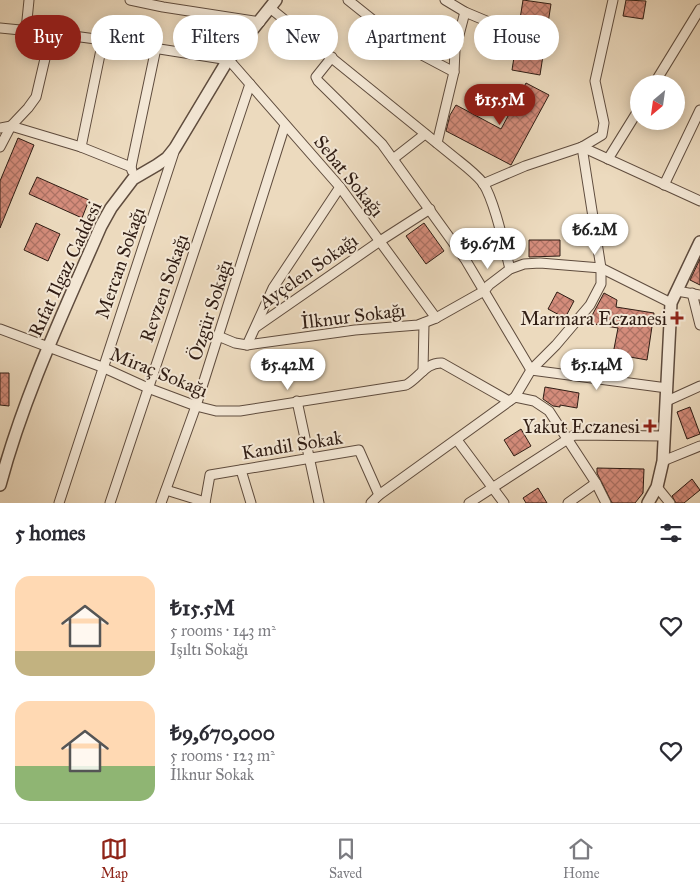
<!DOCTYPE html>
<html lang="en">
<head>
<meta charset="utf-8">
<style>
	body { margin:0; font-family:"IM FELL Great Primer",serif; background:#f7f7f7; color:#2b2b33; height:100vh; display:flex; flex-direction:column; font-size:19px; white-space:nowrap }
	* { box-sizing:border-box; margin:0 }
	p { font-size:16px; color:#7c7c81 }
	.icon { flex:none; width:28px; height:28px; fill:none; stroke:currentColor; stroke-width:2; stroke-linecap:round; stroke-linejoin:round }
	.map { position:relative; height:503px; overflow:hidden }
	.panel { display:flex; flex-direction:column; background:#fff; flex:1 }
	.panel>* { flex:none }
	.banner { position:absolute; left:15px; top:15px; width:670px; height:45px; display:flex; gap:10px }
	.needle { width:32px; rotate:209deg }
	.fabs { position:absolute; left:630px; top:75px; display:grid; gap:10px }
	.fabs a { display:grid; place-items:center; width:55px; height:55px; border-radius:50%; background:#fff; box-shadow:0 2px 12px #0003; font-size:25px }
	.price { position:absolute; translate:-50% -42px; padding:0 11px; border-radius:18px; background:#fff; color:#222; font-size:16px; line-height:32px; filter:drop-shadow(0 1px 2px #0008) }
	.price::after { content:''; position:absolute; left:50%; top:30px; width:15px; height:11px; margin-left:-8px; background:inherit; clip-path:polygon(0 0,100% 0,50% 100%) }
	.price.active { background:#8f2418; color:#fff }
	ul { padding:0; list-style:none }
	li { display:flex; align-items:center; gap:15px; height:125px; padding:0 15px }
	li span { display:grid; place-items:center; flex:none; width:140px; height:100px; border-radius:15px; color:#555 }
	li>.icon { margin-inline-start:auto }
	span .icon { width:60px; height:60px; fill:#fffc; stroke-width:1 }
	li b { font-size:21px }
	h2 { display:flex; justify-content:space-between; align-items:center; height:60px; padding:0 15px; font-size:21px }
	.pill { padding:0 18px; border-radius:22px; background:#fff; box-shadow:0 2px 12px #0003; font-size:18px; line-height:45px }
	.pill.active { background:#8f2418; color:#fff }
	.menu { display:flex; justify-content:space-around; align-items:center; height:70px; border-top:1px solid #e1e1e2; background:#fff; font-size:14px; color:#7c7c81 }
	.menu a { display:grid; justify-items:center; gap:2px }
	.menu .active { color:#8f2418 }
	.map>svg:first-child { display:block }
</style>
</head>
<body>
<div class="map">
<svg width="700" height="503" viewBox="0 0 700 503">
	<defs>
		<pattern id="building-cross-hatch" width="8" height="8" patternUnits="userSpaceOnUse" patternTransform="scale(1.25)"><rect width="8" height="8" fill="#d48c7b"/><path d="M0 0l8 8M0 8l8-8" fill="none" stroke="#ac7264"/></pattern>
	</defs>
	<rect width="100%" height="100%" fill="#ecdabe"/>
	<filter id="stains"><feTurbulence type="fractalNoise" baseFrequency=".004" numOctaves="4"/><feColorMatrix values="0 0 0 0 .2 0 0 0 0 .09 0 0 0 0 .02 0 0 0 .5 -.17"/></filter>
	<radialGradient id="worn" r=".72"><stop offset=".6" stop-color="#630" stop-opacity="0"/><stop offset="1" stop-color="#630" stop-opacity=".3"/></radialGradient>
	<g fill="url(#building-cross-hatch)" stroke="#301d14">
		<polygon points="523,0 551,4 540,75 512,70"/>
		<polygon points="626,0 646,1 643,19 623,16"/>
		<polygon points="526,83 549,95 511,165 446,131 450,115 456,105 501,129"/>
		<polygon points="18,138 34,145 0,228 0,181"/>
		<polygon points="37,177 89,200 82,218 29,194"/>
		<polygon points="36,223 60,234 48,261 24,250"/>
		<polygon points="424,223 444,251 426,264 406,236"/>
		<polygon points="529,240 560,240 560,256 529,257"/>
		<polygon points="700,259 700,285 690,280"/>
		<polygon points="557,292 574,301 565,318 548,309"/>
		<polygon points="604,293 617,300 616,307 654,313 647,360 613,354 618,328 588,323"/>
		<polygon points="0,373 9,373 9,406 0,405"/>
		<polygon points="545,387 579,393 577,408 560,405 560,407 553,406 543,399"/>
		<polygon points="690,407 700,434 687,439 677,412"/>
		<polygon points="521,429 531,446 514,456 504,440"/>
		<polygon points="597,468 644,469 643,493 635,503 612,503 597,473"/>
		<polygon points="692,479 700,490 684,503 676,503 672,496"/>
		<polygon points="538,488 547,503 526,503 523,498"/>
	</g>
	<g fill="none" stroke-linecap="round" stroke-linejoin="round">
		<g stroke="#5f4c3e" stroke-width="11">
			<g id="minor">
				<polyline points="130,0 163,7 260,22"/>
				<polyline points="348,0 393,36 420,54 454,72"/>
				<polyline points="445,0 465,12 496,25"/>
				<path d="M270,8L454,157C464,165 475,173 483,183C495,202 504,246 510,269"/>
				<polyline points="0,28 51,33 103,40 229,60 340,187 436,318"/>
				<polyline points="26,30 29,0"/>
				<polyline points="332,57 316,77 318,81 382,144 465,259 531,370"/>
				<polyline points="654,84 700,9"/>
				<polyline points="0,128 11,126 81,147 131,167"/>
				<polyline points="437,143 454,72 455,50 465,12"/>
				<polyline points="0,147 11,126 28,108 36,97 51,33"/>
				<polyline points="81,147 103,40"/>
				<polyline points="582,147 700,201"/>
				<polyline points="393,159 425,134"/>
				<polyline points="608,159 639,109"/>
				<polyline points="132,171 131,167 156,48"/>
				<polyline points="483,184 525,166 582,147 602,135 604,123 595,81 613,0"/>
				<polyline points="664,185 700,110"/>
				<polyline points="677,291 700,295"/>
				<polyline points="692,293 700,325"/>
				<polyline points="256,327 380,241 430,209"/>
				<path d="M0,329L102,367L148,388L196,406L216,411H240L406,385C419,378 426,362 442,363L509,401"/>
				<polyline points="218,336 235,343 247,345 355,330 418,325 436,318 484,291 489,285 510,269 524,264 540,263 601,268 671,303"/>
				<polyline points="247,345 273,288 340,187"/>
				<polyline points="531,370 667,388"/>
				<polyline points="423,371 424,323"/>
				<polyline points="515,397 534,401 549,411 596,483 606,503"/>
				<polyline points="297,401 319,503"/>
				<polyline points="667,401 700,386"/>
				<polyline points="457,440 504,503"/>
				<polyline points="663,461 700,446"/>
				<polyline points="241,470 251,503"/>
				<polyline points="657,487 670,503"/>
				<polyline points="166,490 205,502"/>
				<polyline points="59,503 174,152"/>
				<polyline points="110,503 250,84"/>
				<polyline points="161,503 196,406 285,125"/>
				<polyline points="205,503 210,475 359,450 379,495"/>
				<polyline points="371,503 379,495 515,397 531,370 556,345 590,305 601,284 601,268 582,147"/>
				<polyline points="469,503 574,435 664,436"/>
				<polyline points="568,503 596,483"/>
			</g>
		</g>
		<g stroke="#5f4c3e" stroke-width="14">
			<g id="tertiary">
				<path d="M0,485C24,395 64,311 101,226L111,208L133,179L157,165L167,158L175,148L226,63L276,0"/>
				<polyline points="648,503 657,487 663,461 671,303 700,242"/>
			</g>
		</g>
		<use href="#minor" stroke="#f3e7d5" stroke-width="9"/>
		<use href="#tertiary" stroke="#f3e7d5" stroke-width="11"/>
	</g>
	<g fill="#8f2418" stroke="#f3e7d5" stroke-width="2">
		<path d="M674.5 310.5h5v5h5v5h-5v5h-5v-5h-5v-5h5z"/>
		<path d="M647.5 418.5h5v5h5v5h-5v5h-5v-5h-5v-5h5z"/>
	</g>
	<g text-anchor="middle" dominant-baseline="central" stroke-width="4" stroke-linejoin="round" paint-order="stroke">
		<g font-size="19" fill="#301d14" stroke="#f3e7d5">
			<text transform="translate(349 176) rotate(51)">Sebat Sokağı</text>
			<text transform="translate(120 263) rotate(-71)">Mercan Sokağı</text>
			<text transform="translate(65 269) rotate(-65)">Rıfat Ilgaz Caddesi</text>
			<text transform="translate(308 271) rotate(-35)">Ayçelen Sokağı</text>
			<text transform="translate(164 288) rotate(-71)">Revzen Sokağı</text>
			<text transform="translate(210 310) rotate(-72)">Özgür Sokağı</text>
			<text transform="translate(353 316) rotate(-7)">İlknur Sokağı</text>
			<text transform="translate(159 372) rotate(22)">Miraç Sokağı</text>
			<text transform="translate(292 445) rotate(-9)">Kandil Sokak</text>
		</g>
		<g font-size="19" fill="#301d14" stroke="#f3e7d5" text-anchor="end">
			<text x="667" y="318">Marmara Eczanesi</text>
			<text x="640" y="426">Yakut Eczanesi</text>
		</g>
	</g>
	<rect width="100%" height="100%" filter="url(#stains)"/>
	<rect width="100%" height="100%" fill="url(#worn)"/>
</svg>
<div class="fabs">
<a><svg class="needle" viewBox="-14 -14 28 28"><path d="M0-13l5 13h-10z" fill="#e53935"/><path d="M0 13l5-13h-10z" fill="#7c7c81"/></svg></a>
</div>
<b class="price active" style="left:500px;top:126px">₺15.5M</b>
<b class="price" style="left:595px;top:256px">₺6.2M</b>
<b class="price" style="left:488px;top:270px">₺9.67M</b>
<b class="price" style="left:288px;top:391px">₺5.42M</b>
<b class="price" style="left:597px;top:391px">₺5.14M</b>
<div class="banner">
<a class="pill active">Buy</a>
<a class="pill">Rent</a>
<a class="pill">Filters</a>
<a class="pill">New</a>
<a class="pill">Apartment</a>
<a class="pill">House</a>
</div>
</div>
<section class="panel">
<h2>5 homes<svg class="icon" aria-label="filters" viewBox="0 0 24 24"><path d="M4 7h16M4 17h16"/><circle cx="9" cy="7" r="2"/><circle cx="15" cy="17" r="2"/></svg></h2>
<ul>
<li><span style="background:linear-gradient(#ffd9b3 75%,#c2b280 0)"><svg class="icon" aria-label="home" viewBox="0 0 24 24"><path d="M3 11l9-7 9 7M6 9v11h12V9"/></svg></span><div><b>₺15.5M</b><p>5 rooms · 143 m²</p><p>Işıltı Sokağı</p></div><svg class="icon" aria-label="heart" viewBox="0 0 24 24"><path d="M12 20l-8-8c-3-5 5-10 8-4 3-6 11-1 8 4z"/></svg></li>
<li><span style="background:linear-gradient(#ffd9b3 65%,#8fb573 0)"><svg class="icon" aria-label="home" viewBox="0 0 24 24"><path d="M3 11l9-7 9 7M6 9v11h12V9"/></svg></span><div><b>₺9,670,000</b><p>5 rooms · 123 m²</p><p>İlknur Sokak</p></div><svg class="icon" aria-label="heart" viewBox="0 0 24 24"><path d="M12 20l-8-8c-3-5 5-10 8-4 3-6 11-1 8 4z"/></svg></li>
</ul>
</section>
<nav class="menu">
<a class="active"><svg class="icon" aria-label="map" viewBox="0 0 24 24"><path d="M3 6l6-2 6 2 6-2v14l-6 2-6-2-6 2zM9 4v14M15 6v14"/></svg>Map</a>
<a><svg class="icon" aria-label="saved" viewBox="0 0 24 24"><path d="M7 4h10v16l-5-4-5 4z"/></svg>Saved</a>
<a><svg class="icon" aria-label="home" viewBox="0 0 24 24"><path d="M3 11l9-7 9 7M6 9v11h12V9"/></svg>Home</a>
</nav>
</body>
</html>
